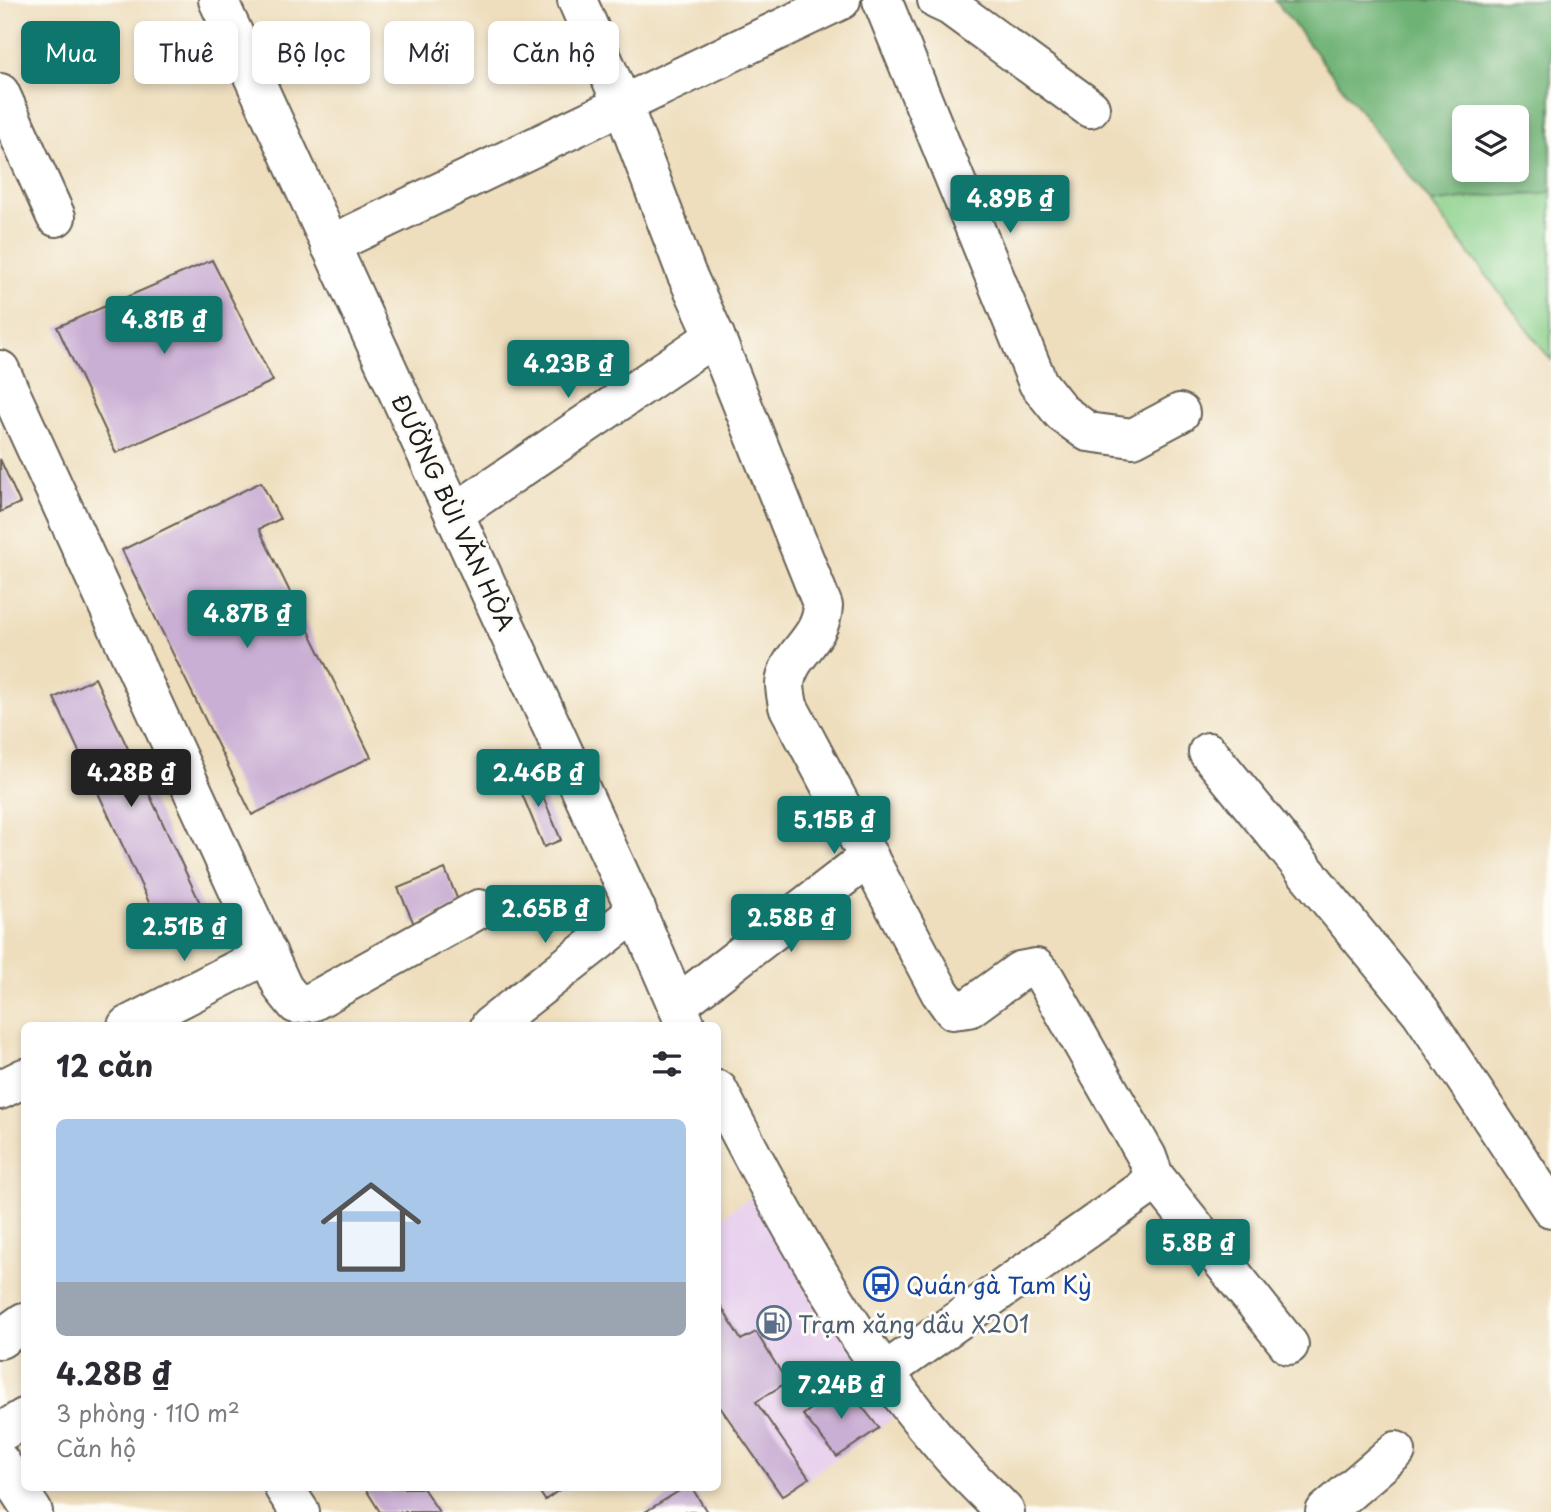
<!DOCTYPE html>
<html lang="vi">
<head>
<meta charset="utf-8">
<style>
	body { margin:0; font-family:"Playpen Sans",sans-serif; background:#f2f2f3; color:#2b2b33; height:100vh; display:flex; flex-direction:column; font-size:26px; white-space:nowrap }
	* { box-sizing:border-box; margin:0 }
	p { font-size:23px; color:#7c7c81 }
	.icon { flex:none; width:38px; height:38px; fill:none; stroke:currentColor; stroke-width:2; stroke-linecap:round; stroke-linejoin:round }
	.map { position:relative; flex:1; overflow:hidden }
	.drawer { position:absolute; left:21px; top:1022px; width:700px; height:469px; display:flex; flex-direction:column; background:#fff; border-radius:10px; box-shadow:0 4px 10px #0003 }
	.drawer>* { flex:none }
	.banner { position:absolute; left:21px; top:21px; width:700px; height:63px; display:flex; gap:14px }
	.tools { position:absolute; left:1452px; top:105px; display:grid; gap:14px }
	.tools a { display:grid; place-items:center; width:77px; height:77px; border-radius:10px; background:#fff; box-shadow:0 4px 10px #0003; font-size:35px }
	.price { position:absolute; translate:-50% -60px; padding:0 16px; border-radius:7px; background:#0f766e; color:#fff; font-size:23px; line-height:46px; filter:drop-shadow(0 2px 4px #0008) }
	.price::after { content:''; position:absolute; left:50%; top:42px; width:21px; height:16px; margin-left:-10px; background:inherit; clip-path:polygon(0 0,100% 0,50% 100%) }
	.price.current { background:#222; color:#fff }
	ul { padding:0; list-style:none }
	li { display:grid; align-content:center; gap:14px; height:371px; padding:0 35px }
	li span { display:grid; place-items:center; height:217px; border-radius:10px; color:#555 }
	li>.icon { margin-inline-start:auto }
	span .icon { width:126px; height:126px; fill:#fffc; stroke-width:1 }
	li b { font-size:30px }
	h2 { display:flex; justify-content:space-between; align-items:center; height:84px; padding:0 35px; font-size:30px }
	.chip { padding:0 24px; border-radius:10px; background:#fff; box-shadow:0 4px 10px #0003; font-size:24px; line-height:63px }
	.chip.current { background:#0f766e; color:#fff }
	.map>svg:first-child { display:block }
</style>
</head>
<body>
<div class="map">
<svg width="1551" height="1512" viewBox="0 0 1551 1512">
	<rect width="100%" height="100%" fill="#fdfcf7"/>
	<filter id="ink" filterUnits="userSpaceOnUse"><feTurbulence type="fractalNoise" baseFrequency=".0143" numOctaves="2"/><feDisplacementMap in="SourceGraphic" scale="14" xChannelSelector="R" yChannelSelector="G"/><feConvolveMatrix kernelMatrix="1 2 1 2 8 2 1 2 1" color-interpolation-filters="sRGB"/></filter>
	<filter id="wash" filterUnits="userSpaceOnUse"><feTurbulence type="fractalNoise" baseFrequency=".00686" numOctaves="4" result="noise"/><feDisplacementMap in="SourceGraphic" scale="28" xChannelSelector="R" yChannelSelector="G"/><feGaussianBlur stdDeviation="1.57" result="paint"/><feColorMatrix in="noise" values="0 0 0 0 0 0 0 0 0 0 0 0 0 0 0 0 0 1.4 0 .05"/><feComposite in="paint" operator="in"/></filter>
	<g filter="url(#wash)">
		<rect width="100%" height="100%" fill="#eedebd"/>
		<polygon fill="#e8d2ee" points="754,1195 897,1415 809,1478 718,1348 718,1219"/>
		<polygon fill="#89cf89" stroke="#527652" stroke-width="2" points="1551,191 1551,360 1431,203 1487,196 1543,194"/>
		<path fill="#6eb275" stroke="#456748" stroke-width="2" fill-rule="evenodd" d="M1275,0H1551V191L1543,194L1487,196L1431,203ZM1465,117H1517V170H1465Z"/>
		<g id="blocks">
			<g fill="#caafd4">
				<polygon points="212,260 273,381 116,453 57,327"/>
				<polygon points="0,459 20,503 0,512"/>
				<polygon points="261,482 280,519 259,529 371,757 252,815 122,550"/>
				<polygon points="95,678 208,920 166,939 54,698"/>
				<polygon points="532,770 561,840 544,847 515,777"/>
				<polygon points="445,869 460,905 414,924 398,888"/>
				<polygon points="718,1301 741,1340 756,1332 787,1382 756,1402 809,1478 782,1496 718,1404"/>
				<polygon points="844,1384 879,1428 837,1457 803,1415"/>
				<polygon points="365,1488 423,1488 439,1512 380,1512"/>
				<polygon points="537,1488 562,1488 545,1500"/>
				<polygon points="684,1488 692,1488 707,1512 645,1512"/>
			</g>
		</g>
	</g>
	<g filter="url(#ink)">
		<use href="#blocks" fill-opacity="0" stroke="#666054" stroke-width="2"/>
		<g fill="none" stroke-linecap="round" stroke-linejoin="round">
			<g stroke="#666054" stroke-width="42">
				<g id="minor">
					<path d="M577,0L623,106L686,273L715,336L823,606C821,642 788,653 785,684C785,691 787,699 788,706L940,992L953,1010L969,1008L1020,971L1036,968L1045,978L1147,1157L1154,1176L1141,1191L885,1372"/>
					<polyline points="882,0 1038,383 1062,413 1088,432 1133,438 1180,413"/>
					<polyline points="937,0 950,6 1090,108"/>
					<polyline points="0,93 56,217"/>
					<polyline points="330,245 841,0"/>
					<polyline points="0,370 283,988 296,1004 312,1002 479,909"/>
					<polyline points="455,513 715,336"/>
					<polyline points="1208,752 1421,1012 1551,1208"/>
					<polyline points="677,1005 869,857"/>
					<polyline points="127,1026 268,954"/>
					<polyline points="490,1026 637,911"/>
					<polyline points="0,1090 24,1078"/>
					<polyline points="1154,1176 1289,1345"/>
					<polyline points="0,1339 24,1322"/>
					<polyline points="0,1433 24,1418"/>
					<polyline points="0,1462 33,1512"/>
					<polyline points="284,1488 300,1512"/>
					<polyline points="1325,1512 1396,1451"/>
				</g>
			</g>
			<g stroke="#666054" stroke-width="42">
				<g id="major">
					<polyline points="218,0 631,899 686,1026"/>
					<path d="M718,1090C784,1219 856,1349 953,1458C969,1477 988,1494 1005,1512"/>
				</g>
			</g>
			<use href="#minor" stroke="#fff" stroke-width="38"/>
			<use href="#major" stroke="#fff" stroke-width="38"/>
		</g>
	</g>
	<defs>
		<g id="bus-ring" transform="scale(1.75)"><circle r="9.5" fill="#fdfcf7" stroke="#1a4fb4" stroke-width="1.5"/><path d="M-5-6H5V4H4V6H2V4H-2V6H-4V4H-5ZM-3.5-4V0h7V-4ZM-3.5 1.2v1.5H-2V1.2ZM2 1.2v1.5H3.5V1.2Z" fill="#1a4fb4"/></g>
		<g id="fuel-ring" transform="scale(1.75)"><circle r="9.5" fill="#fdfcf7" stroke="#5c6f8a" stroke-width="1.5"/><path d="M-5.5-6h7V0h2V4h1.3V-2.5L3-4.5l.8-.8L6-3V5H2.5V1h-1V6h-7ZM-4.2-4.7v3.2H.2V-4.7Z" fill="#5c6f8a"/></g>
	</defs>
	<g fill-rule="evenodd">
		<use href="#bus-ring" x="881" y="1284"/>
		<use href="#fuel-ring" x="774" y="1323"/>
	</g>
	<g text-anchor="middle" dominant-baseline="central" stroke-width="6" stroke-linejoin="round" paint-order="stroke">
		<g font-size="23" fill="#1c1c1c" stroke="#fdfcf7">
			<text transform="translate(454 512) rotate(65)">ĐƯỜNG BÙI VĂN HÒA</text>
		</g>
		<g font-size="23" fill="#164399" stroke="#fdfcf7" text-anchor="start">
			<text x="906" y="1284">Quán gà Tam Kỳ</text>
		</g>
		<g font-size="23" fill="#4e5e75" stroke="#fdfcf7" text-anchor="start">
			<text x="798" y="1323">Trạm xăng dầu X201</text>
		</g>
	</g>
</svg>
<div class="tools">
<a><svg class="icon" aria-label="layers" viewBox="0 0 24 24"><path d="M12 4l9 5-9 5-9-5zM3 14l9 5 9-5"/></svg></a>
</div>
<b class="price" style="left:1010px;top:235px">4.89B ₫</b>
<b class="price" style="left:164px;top:356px">4.81B ₫</b>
<b class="price" style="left:568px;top:400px">4.23B ₫</b>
<b class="price" style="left:247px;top:650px">4.87B ₫</b>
<b class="price current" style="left:131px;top:809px">4.28B ₫</b>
<b class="price" style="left:538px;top:809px">2.46B ₫</b>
<b class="price" style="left:834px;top:856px">5.15B ₫</b>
<b class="price" style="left:545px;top:945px">2.65B ₫</b>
<b class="price" style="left:791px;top:954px">2.58B ₫</b>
<b class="price" style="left:184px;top:963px">2.51B ₫</b>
<b class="price" style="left:1198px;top:1279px">5.8B ₫</b>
<b class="price" style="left:841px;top:1421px">7.24B ₫</b>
<div class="banner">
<a class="chip current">Mua</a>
<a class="chip">Thuê</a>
<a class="chip">Bộ lọc</a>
<a class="chip">Mới</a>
<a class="chip">Căn hộ</a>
</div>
<section class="drawer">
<h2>12 căn<svg class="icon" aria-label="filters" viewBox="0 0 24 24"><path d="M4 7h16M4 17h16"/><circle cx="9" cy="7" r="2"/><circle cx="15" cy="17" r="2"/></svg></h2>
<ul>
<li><span style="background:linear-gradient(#a9c7e8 75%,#9aa5b1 0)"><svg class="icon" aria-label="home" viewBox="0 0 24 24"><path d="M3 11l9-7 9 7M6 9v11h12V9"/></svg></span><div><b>4.28B ₫</b><p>3 phòng · 110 m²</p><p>Căn hộ</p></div></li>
</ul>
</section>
</div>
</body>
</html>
